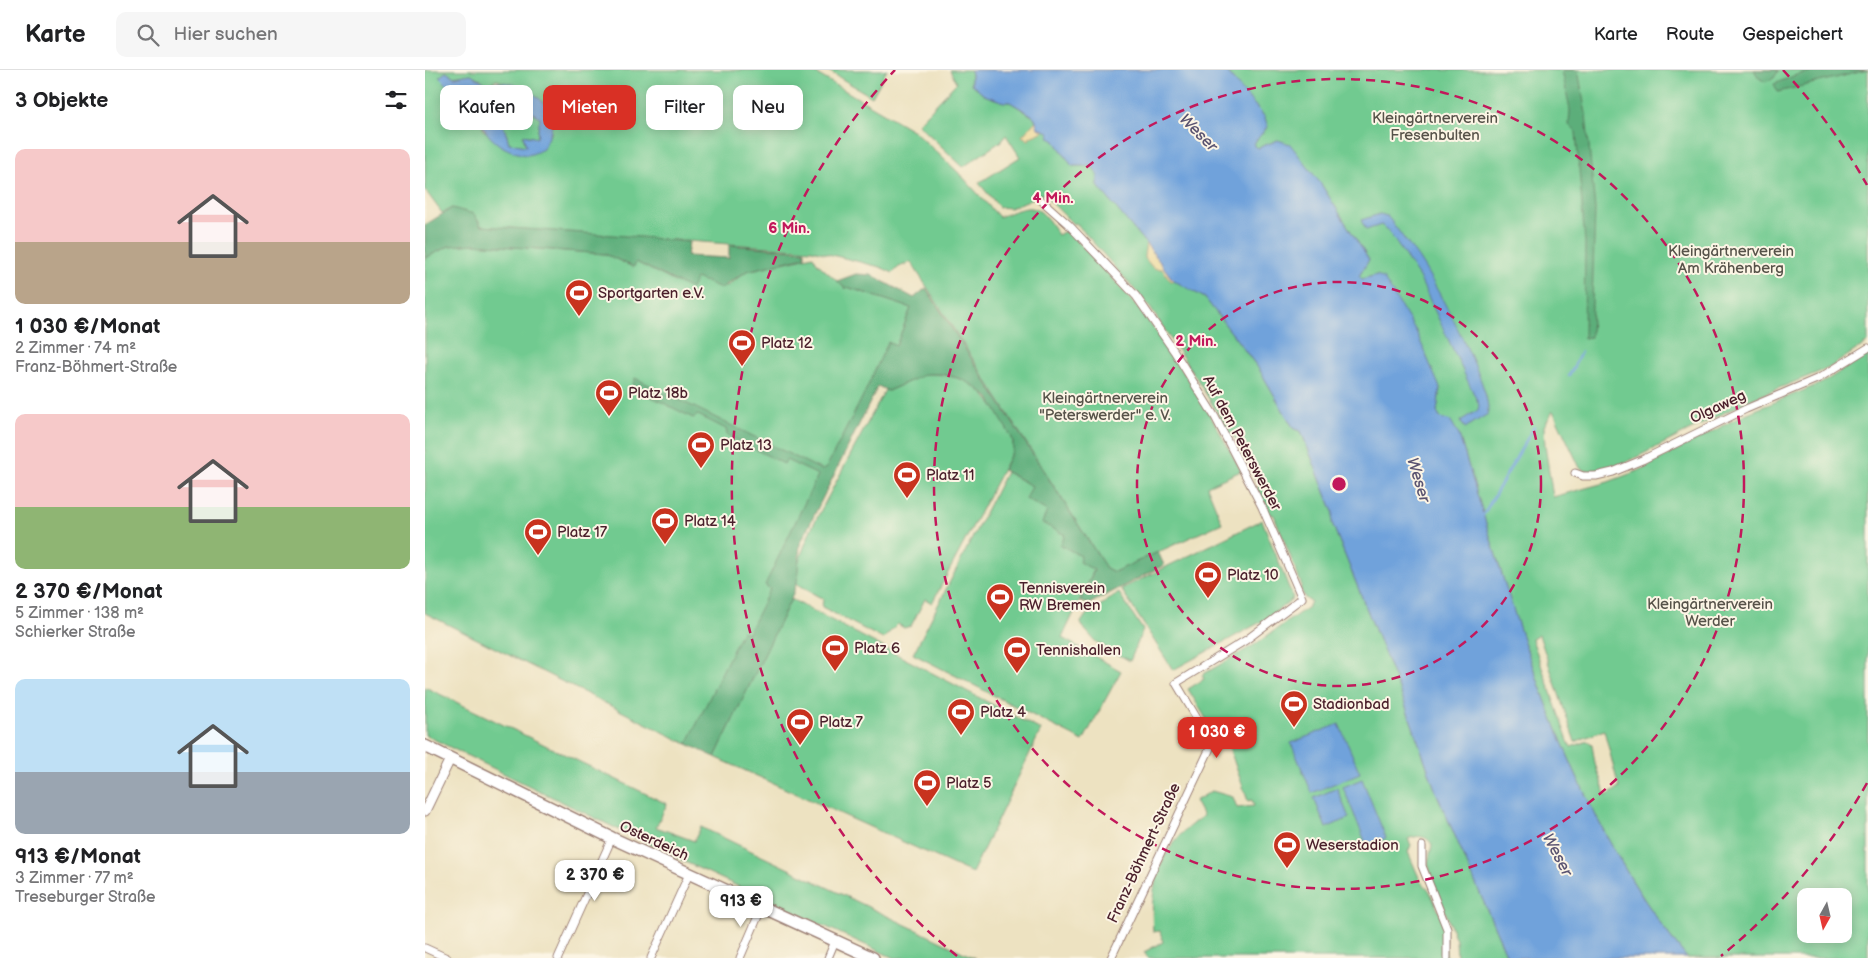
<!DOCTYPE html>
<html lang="de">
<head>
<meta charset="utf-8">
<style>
	body { margin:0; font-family:"Balsamiq Sans",sans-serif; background:#f6f6f6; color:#202124; height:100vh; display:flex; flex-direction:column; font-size:19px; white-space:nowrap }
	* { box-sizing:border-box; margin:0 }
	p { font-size:16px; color:#757577 }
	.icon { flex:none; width:28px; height:28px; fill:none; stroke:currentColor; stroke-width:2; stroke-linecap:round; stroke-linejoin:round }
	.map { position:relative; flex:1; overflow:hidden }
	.side { display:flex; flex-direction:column; background:#fff; width:425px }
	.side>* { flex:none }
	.banner { position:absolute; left:15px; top:15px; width:475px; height:45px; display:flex; gap:10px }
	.needle { width:32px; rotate:188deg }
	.controls { position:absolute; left:1372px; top:818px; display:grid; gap:10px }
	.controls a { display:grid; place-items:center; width:55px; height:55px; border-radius:10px; background:#fff; box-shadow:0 2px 12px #0003; font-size:25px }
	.price { position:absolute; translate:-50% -42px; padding:0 11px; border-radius:10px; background:#fff; color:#222; font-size:16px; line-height:32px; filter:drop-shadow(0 1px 2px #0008) }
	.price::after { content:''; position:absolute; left:50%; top:30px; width:15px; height:11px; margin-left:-8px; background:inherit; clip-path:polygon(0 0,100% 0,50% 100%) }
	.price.on { background:#d93025; color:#fff }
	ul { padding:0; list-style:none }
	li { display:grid; align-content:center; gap:10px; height:265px; padding:0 15px }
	li span { display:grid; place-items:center; height:155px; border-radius:10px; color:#555 }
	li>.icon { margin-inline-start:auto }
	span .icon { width:90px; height:90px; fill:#fffc; stroke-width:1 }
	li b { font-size:21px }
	h2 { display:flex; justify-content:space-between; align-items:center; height:60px; padding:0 15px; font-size:21px }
	.chip { padding:0 18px; border-radius:10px; background:#fff; box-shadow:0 2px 12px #0003; font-size:18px; line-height:45px }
	.chip.on { background:#d93025; color:#fff }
	header { display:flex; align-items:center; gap:30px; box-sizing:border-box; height:70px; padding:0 25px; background:#fff; border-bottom:1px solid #e0e0e0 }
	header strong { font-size:24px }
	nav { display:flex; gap:28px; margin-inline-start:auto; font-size:18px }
	.search { width:350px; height:45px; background:#f6f6f6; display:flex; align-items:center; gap:12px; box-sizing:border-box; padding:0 18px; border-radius:10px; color:#757577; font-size:19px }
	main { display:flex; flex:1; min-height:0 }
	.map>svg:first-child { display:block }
</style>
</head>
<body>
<header>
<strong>Karte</strong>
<div class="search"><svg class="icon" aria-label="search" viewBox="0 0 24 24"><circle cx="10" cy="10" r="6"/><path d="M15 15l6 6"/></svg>Hier suchen</div>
<nav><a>Karte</a><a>Route</a><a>Gespeichert</a></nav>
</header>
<main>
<section class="side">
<h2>3 Objekte<svg class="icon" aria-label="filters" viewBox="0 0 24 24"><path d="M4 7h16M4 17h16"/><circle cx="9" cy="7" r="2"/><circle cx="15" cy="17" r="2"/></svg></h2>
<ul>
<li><span style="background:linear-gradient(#f6c9c9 60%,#b9a48a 0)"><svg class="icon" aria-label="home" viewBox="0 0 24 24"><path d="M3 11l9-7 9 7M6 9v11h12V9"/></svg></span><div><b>1 030 €/Monat</b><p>2 Zimmer · 74 m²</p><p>Franz-Böhmert-Straße</p></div></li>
<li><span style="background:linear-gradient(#f6c9c9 60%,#8fb573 0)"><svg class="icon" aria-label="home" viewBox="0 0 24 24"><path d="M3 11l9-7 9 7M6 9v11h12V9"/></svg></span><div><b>2 370 €/Monat</b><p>5 Zimmer · 138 m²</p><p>Schierker Straße</p></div></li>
<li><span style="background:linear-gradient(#bfe0f5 60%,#9aa5b1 0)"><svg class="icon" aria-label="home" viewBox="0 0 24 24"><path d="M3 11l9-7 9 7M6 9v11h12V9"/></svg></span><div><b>913 €/Monat</b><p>3 Zimmer · 77 m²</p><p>Treseburger Straße</p></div></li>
</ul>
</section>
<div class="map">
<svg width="1443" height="888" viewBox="0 0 1443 888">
	<rect width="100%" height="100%" fill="#fcf5e5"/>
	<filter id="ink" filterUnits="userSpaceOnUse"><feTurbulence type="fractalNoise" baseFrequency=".02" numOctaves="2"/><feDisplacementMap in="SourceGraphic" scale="10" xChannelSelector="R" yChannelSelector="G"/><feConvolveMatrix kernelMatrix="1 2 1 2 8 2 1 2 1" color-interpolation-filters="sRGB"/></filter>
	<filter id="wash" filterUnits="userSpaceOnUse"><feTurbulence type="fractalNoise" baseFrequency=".0096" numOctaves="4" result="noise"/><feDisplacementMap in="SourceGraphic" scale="20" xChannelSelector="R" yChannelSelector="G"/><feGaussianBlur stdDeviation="1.12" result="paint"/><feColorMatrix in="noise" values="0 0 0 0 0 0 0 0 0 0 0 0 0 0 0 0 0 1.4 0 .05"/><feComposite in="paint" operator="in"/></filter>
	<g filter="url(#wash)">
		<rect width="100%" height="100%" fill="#ede2c1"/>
		<g fill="#71ca90" stroke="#5e745e" fill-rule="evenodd">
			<path d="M0,0H385L489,61L535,104L574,147C607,134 613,131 633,165L642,160L646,164C667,187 690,210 710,234C752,286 785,343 816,401L782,416L797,453L689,502L681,498L486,192L474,197L468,203L455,197L387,180L56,156L54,151L27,138L17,143L0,120ZM21,2L29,7L46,4L62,14L72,10C99,21 131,27 126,64L103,85L58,60L55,26L45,14L31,16Z"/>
			<polygon points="402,0 462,0 447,27"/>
			<path d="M525,0H546V14L559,25L579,32H585L610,48L611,54L624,62L625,68L630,71L647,96H667L673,105V116L726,180L748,210L780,228L834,299L869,359L876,361L908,442L907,453L980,634L1011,722L1083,888H1032L1031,870L1005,801L1003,793L1007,775C1002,765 992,765 983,769L986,775L983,782L995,810L1004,820L1020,855L1021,888H723L719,882L738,872L735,861L728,862C724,812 735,775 778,746L770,731L787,721L808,727L812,738L829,736L827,730L823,731L800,666L794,670L763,619L779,609L777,605L829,575L883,537L886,532L880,528L875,518L877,516L849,445L843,444L832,418L834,417L809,366L807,367L772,309L724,236L651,153L648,154L618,124L585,138L574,137L554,113L595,87L581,65L575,72L538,97L493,54L531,13Z"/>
			<path d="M800,0H1443V272L1404,298L1327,329L1202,392L1187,398L1160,401L1155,398L1128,341L1119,356L1120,376L1128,427L1183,412L1215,400L1320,344L1397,313L1443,284V888H1262C1140,738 1090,546 1034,365L1020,349L1015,348L1012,342L1015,318L952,205L937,209L934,206L944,190L896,114L853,70L833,78L829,76V72L843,57L839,46ZM1114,565L1150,672L1179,660L1194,718L1181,726L1170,694L1167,674L1163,671L1146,677L1143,671L1107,569ZM1381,826H1419V864H1381Z"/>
			<path d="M80,33L98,37L115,47L112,68L98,65L101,76L84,73C80,56 73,52 80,33Z"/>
			<polygon points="49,174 180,184 208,197 211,192 250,212 256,200 302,216 322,201 388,186 392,193 421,219 422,217 486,238 471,276 275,669 262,674 0,543 0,188 24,176"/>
			<path d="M501,304C539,304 556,316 577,348C584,359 589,367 588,380L507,533L500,529L486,556L479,558L473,554L458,569L397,537L398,529L366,511L386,459L460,320L463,321Z"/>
			<polygon points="581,402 607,416 623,441 669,500 637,568 696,601 658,671 488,584"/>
			<polygon points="837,450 868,528 845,547 748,600 696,519"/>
			<polygon points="694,523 718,560 705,591 671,572 655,554 661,545"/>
			<polygon points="366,529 616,660 547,803 290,687"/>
			<polygon points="0,617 242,734 231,757 269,771 276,757 550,888 469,888 260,792 0,665"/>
		</g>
		<g fill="#5cae7a" stroke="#536652">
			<polygon points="1137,0 1153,0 1161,44 1170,139 1166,267 1159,268 1160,172 1151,62 1144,55 1145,40"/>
			<polygon points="1329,0 1352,0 1353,1 1349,8 1340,12 1334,8"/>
			<polygon points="1393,0 1443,0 1353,22 1349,14 1371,5"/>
			<polygon points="27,138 49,144 56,156 216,167 264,172 262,186 304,188 304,175 380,181 380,187 322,201 296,218 271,208 266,219 211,192 209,197 180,184 49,174 24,176 0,188 0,155"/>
			<polygon points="431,204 446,205 489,228 501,218 681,498 689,502 733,482 739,495 664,534 655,532 669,500 654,492 656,486 635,475 640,465 617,453 622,441 601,429 607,416 578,400 588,380 588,370 564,328 549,316 536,309 518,304 501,304 463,321 453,316 375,474 372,512 366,529 290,687 262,674 317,561 323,563 345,519 340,515 393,405 361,390 359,394 302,365 301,359 273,345 268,348 207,317 210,308 397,400 401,398 439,324 463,272 471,276 486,238 422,217 421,219 412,211"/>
		</g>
		<g fill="#eeda9e" stroke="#9c7c64">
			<polygon points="611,51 613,58 619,61 605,67 604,70 597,66"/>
			<polygon points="721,173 748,210 746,211 737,199 728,198 719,187"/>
		</g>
		<g fill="#70a2db" stroke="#5d6083" fill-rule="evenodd">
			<path d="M546,0H800L839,46L843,56L830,72L829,76L833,78L853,70L865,74L896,114L944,190L934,206L937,209L952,205L959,209L991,261L1015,318L1012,342L1015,348L1026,351L1034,365C1090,546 1140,738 1262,888H1083L1011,722L980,634L907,453L908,442L876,361L869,359L834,299L780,228L748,210L726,180L673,116V105L667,96H647L630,71L625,68L624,62L613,58L610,48L605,44L585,32H579L559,25L546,14Z"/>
			<path d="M21,2L29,7L46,4L62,14C85,6 127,26 127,54C127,63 122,71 118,79C114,81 108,84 103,85C96,85 86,81 80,78C59,67 52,50 55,26L45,14L23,16L14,7ZM81,34L98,37L115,47L112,68L98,65L101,76L84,73C80,58 73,49 81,34Z"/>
			<path d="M955,144L962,146L967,152C978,168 991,183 1001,200C1016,226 1067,317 1063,344L1040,358L1035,351L1053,340L1054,335L994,207L962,159L956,155L941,160L936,150Z"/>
			<polygon points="914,654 935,703 887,723 866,673"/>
			<polygon points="937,709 961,768 942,776 918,717"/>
			<polygon points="912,718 924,748 901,758 889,728"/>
		</g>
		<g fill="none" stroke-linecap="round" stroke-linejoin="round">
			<g stroke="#70a2db" stroke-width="2.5">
				<polyline points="1144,306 1156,282"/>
				<polyline points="1057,447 1109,357"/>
			</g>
		</g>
	</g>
	<g filter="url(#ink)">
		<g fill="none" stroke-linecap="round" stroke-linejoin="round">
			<g stroke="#9c8076" stroke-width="9">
				<g id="minor">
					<polyline points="616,130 643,154 711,226 749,281 790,347 837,437 877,528 821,570 751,613 783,667 786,676 686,888"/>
					<polyline points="1150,403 1158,406 1171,406 1188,402 1217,390 1321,339 1394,308 1443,278"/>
					<polyline points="997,776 997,796 1022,859 1022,888"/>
					<polyline points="0,878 22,888"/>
					<polyline points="133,888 187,768"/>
					<polyline points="226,888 264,804"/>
					<polyline points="315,888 337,837"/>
					<polyline points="403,888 410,871"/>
				</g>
			</g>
			<g stroke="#9c8076" stroke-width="11">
				<polyline id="tertiary" points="0,741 25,689"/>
			</g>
			<g stroke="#9c8076" stroke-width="14">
				<polyline id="primary" points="0,676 187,768 448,888"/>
			</g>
			<use href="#minor" stroke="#fff" stroke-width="7"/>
			<use href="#tertiary" stroke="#fff" stroke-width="9"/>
			<use href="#primary" stroke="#fff" stroke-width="11"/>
		</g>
	</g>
	<g fill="none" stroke="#c2185b" stroke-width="2.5" stroke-dasharray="9 6">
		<circle cx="914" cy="414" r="202"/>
		<circle cx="914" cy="414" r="405"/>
		<path d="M1442 713A607 607 0 0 1 1296 886M532 886A607 607 0 0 1 470 0M1358 0A607 607 0 0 1 1442 115"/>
	</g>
	<defs>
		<g id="stadium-pin" transform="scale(1.4375)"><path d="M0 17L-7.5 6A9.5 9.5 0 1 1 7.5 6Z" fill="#c8321e" stroke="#fcf5e5"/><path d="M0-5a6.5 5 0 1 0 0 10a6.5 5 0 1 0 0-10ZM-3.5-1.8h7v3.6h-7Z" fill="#fff"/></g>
	</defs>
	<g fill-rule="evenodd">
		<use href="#stadium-pin" x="154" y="223"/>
		<use href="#stadium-pin" x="317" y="273"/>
		<use href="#stadium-pin" x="184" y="323"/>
		<use href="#stadium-pin" x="276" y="375"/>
		<use href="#stadium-pin" x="482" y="405"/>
		<use href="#stadium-pin" x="240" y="451"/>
		<use href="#stadium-pin" x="113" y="462"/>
		<use href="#stadium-pin" x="783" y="505"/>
		<use href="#stadium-pin" x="575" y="527"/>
		<use href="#stadium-pin" x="410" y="578"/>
		<use href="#stadium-pin" x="592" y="580"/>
		<use href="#stadium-pin" x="869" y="634"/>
		<use href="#stadium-pin" x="536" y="642"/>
		<use href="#stadium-pin" x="375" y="652"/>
		<use href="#stadium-pin" x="502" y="713"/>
		<use href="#stadium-pin" x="862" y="775"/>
	</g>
	<g text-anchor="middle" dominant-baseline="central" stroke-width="4" stroke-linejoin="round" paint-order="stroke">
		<g font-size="15" fill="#565249" stroke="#fcf5e5">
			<text x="1010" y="48">Kleingärtnerverein<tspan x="1010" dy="17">Fresenbulten</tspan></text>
			<text x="1306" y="181">Kleingärtnerverein<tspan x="1306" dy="17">Am Krähenberg</tspan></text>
			<text x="680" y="328">Kleingärtnerverein<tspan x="680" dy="17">"Peterswerder" e. V.</tspan></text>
			<text x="1285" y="534">Kleingärtnerverein<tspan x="1285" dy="17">Werder</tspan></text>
		</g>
		<g font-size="15" fill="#4a1f2b" stroke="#fcf5e5" text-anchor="start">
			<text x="173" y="223">Sportgarten e.V.</text>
			<text x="336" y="273">Platz 12</text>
			<text x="203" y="323">Platz 18b</text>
			<text x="295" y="375">Platz 13</text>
			<text x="501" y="405">Platz 11</text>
			<text x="259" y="451">Platz 14</text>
			<text x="132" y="462">Platz 17</text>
			<text x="802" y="505">Platz 10</text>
			<text x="594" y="518">Tennisverein<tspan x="594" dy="17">RW Bremen</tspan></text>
			<text x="429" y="578">Platz 6</text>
			<text x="611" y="580">Tennishallen</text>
			<text x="888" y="634">Stadionbad</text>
			<text x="555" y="642">Platz 4</text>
			<text x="394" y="652">Platz 7</text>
			<text x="521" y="713">Platz 5</text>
			<text x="881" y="775">Weserstadion</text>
		</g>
		<g font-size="15" fill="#4a1f2b" stroke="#fcf5e5">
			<text transform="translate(1293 337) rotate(-25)">Olgaweg</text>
			<text transform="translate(817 373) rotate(62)">Auf dem Peterswerder</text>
			<text transform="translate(229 771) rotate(25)">Osterdeich</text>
			<text transform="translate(719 783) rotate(-65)">Franz-Böhmert-Straße</text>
		</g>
		<g font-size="16" font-style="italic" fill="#595371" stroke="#fcf5e5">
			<text transform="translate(773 63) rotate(45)">Weser</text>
			<text transform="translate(993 410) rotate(73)">Weser</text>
			<text transform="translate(1132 785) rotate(62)">Weser</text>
		</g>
	</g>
	<circle cx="914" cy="414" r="8" fill="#c2185b" stroke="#fcf5e5" stroke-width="2.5"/>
	<g font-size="15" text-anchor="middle" font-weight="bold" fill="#c2185b" stroke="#fcf5e5" stroke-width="4" stroke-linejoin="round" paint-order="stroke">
		<text x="628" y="133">4 Min.</text>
		<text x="364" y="163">6 Min.</text>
		<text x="771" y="276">2 Min.</text>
	</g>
</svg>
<div class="controls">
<a><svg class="needle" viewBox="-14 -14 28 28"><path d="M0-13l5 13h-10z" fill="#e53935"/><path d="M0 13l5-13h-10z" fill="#757577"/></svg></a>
</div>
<b class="price on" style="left:792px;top:689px">1 030 €</b>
<b class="price" style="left:170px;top:832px">2 370 €</b>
<b class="price" style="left:316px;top:858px">913 €</b>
<div class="banner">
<a class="chip">Kaufen</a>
<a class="chip on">Mieten</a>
<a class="chip">Filter</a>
<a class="chip">Neu</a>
</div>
</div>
</main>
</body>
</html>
